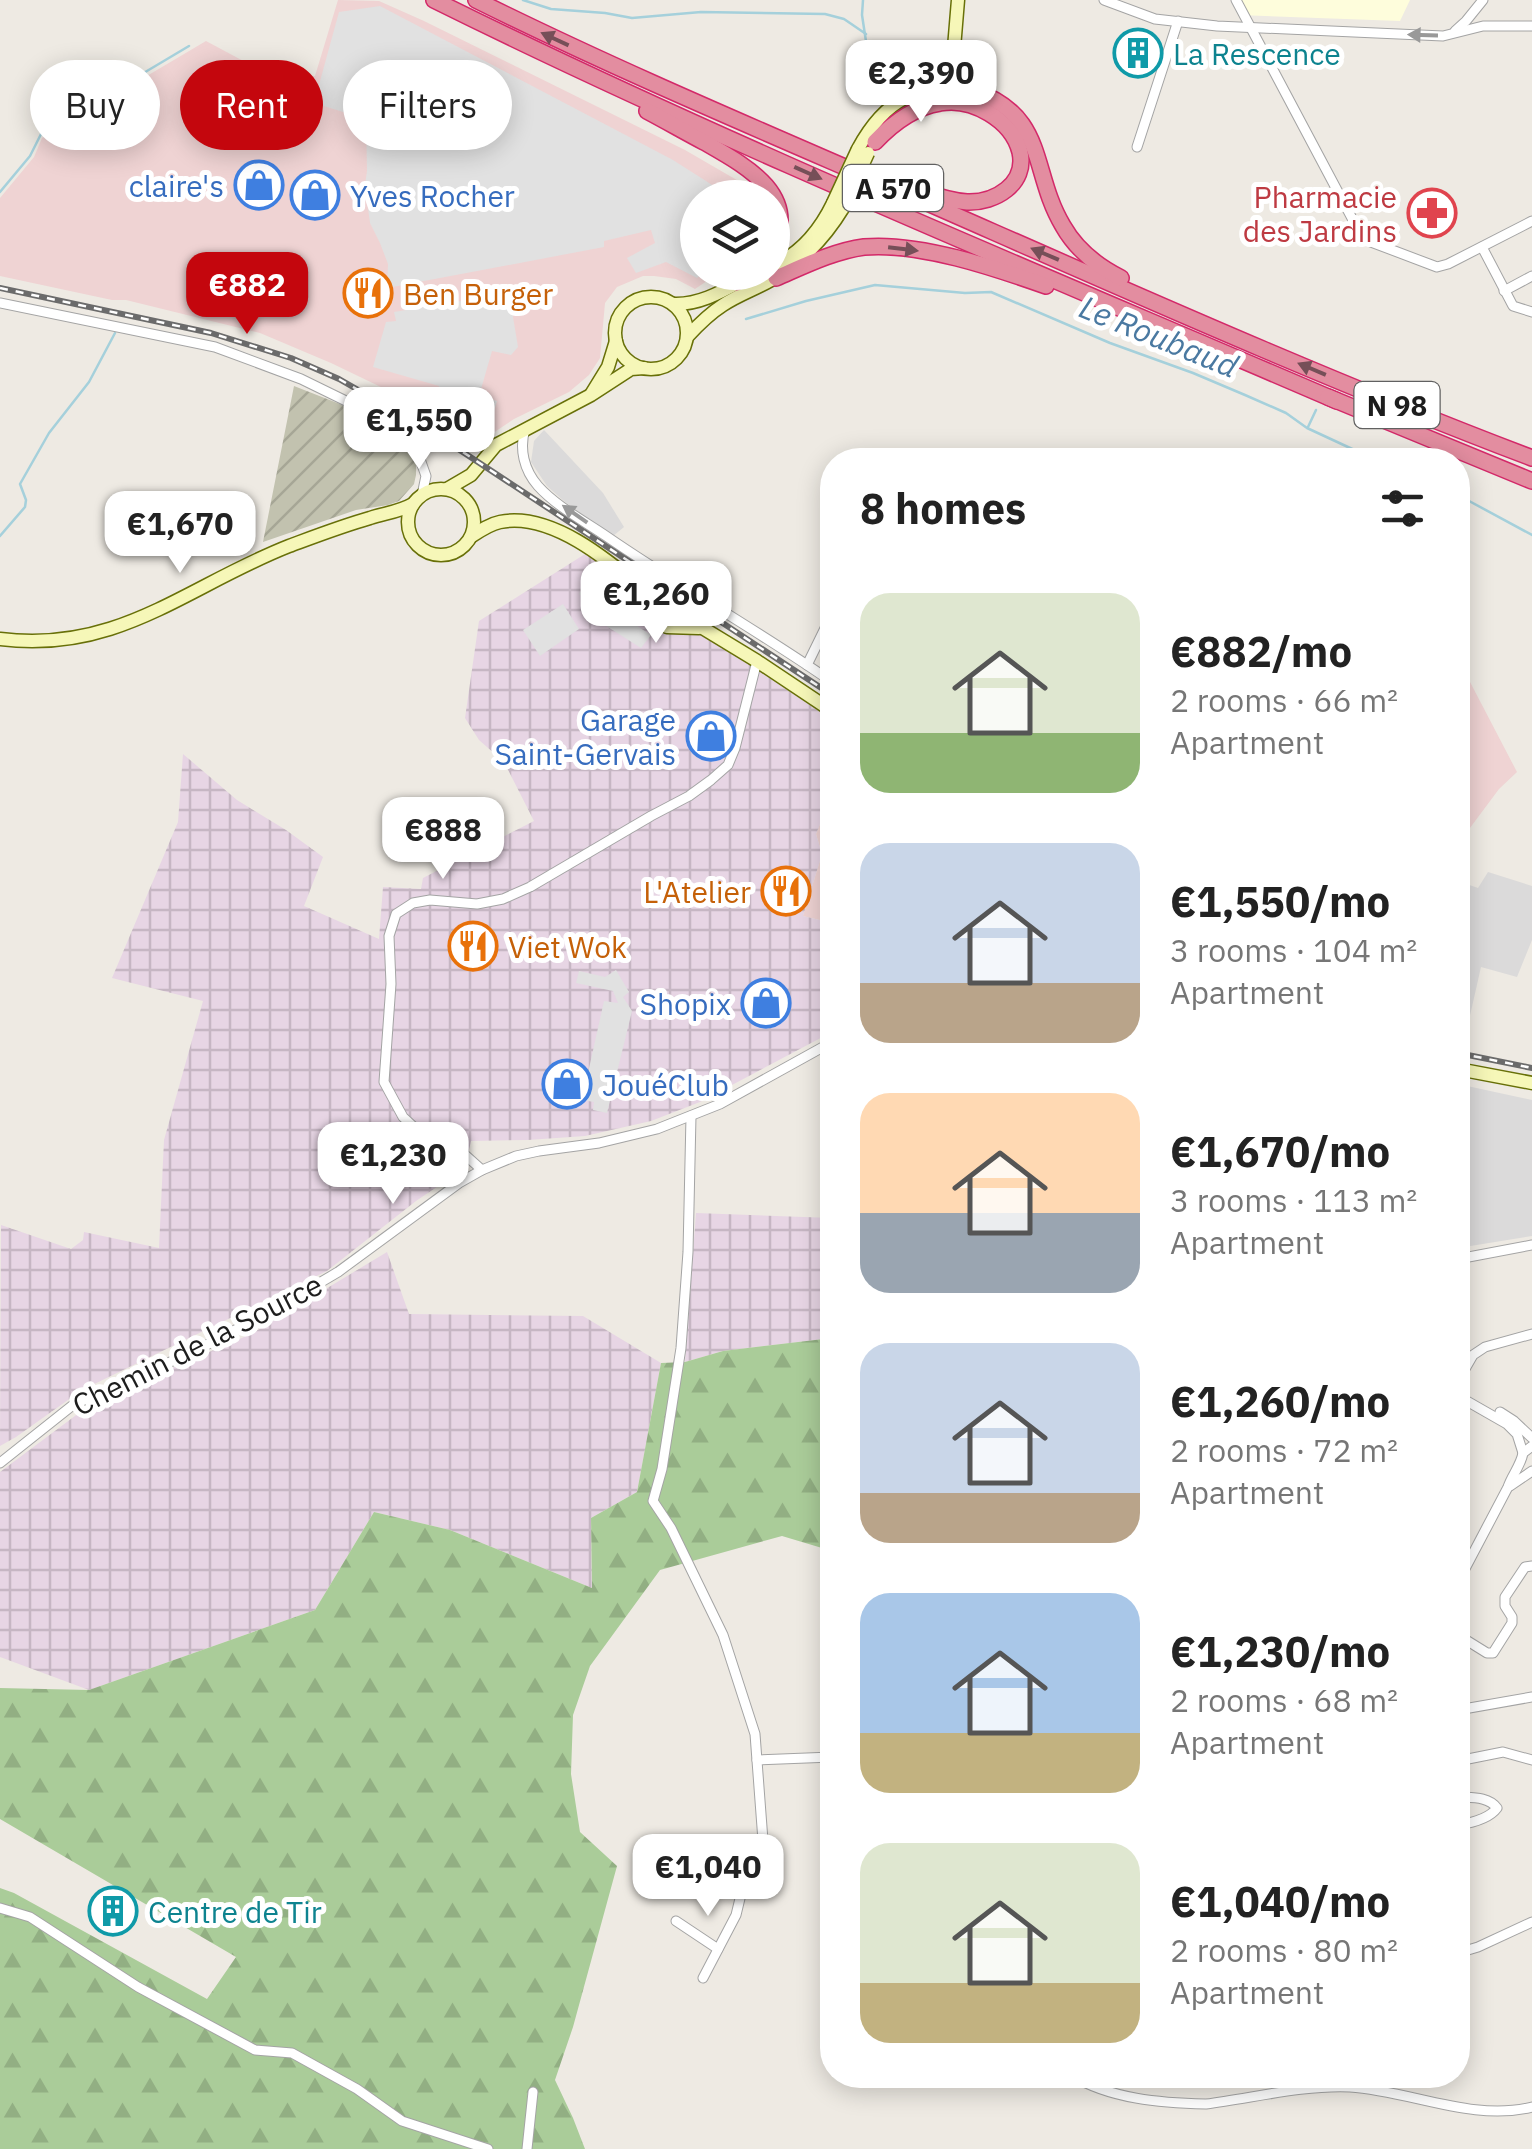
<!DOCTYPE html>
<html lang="en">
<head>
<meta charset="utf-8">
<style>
	body { margin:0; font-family:"IBM Plex Sans",sans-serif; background:#f6f6f6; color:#222; height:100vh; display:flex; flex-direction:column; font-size:38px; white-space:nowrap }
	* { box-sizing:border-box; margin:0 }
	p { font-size:32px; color:#767676 }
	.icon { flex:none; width:55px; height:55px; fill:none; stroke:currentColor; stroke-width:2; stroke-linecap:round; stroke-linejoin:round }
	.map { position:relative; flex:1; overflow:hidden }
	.details { position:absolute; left:820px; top:448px; width:650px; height:1640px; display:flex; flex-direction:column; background:#fff; border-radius:40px; box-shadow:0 5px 25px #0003 }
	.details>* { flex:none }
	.guide { position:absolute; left:30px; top:60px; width:640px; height:90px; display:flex; gap:20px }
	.fabs { position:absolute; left:680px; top:180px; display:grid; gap:20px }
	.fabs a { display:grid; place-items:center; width:110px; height:110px; border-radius:50%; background:#fff; box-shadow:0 5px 25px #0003; font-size:50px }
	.price { position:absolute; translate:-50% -85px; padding:0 22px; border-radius:20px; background:#fff; color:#222; font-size:32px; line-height:65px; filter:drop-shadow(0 2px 5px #0008) }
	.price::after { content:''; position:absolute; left:50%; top:60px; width:30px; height:22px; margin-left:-15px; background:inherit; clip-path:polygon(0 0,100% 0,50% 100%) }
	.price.selected { background:#c4060d; color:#fff }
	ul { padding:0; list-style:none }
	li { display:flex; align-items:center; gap:30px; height:250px; padding:0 40px }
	li span { display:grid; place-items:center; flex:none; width:280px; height:200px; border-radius:30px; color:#555 }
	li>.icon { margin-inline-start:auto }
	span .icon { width:120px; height:120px; fill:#fffc; stroke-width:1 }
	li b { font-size:42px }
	h2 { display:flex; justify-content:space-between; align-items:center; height:120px; padding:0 40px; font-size:42px }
	.chip { padding:0 35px; border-radius:45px; background:#fff; box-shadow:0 5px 25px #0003; font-size:35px; line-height:90px }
	.chip.selected { background:#c4060d; color:#fff }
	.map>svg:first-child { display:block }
</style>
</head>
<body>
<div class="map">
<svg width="1532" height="2149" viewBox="0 0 1532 2149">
	<defs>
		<pattern id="industrial-grid" width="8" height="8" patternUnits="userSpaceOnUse" patternTransform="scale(2.5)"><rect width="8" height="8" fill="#e7d5e4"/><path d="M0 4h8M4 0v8" fill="none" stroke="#c6b6c3"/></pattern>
		<pattern id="construction-furrows" width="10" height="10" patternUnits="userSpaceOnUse" patternTransform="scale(2.5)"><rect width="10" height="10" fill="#c2c2af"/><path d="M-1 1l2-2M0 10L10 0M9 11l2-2" fill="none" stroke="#a6a696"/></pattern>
		<pattern id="forest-firs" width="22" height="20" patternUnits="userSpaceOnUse" patternTransform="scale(2.5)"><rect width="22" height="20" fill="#ac9"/><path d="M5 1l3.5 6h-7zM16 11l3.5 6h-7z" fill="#92af83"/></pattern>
	</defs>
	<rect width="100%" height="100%" fill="#eeeae3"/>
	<g fill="#dbdada">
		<polygon points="544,430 603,493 624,527 613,536 565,502 547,486 531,462 534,441"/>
		<polygon points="1488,872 1532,886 1532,940 1517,977 1481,967 1464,1042 1458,1040 1458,881 1478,888"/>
		<polygon points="1458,1084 1532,1100 1532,1236 1458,1248"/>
	</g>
	<g fill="#efd3d3">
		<polygon points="338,0 379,1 424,21 685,150 742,183 756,197 698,198 698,272 719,273 695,289 676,279 654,276 643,276 617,287 605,303 600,358 589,375 569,392 514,419 490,435 464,427 331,363 260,333 126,300 112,300 0,276 0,198 34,157 42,138 206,41 266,73 315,76"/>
		<polygon points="1458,659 1517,772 1499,789 1458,844"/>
		<polygon points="820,824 832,825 832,923 803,916 822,854 816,834"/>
	</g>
	<g fill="url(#industrial-grid)">
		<polygon points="585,554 832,720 832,825 820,824 816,834 822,854 803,916 832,923 832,1032 700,1102 651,1121 585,1136 528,1140 471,1141 465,1168 416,1201 327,1271 82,1390 16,1437 0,1446 1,1225 71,1249 83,1240 84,1232 159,1248 164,1140 203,1001 112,978 178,822 183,754 237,800 286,830 323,857 304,906 379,939 383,887 421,889 423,878 534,821 504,762 479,740 465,718 479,621"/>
		<polygon points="696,1213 832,1218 832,1338 723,1351 685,1362"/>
		<polygon points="387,1252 409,1314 583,1316 661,1363 637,1492 591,1518 592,1588 450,1530 374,1512 315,1610 89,1690 0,1657 0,1472 95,1401 251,1334"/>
	</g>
	<polygon fill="#fefddc" points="1236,0 1410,0 1400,21 1238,15"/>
	<polygon fill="url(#construction-furrows)" points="294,386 345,406 395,437 409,451 416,465 416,475 414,484 399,501 388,505 356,510 263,542"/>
	<polygon fill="url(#forest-firs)" points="832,1338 832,1551 782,1536 660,1570 590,1666 573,1715 571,1774 580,1832 617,1866 573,2027 555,2080 573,2118 585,2149 0,2149 0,1888 14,1893 207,1999 236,1957 0,1819 0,1688 89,1690 315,1610 374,1512 450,1530 592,1588 591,1518 637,1492 661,1363 685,1362 723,1351"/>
	<g fill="#e1e1e1">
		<polygon points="380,6 673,160 731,197 698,198 698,272 702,273 697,278 666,262 636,273 627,258 655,243 651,230 604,241 604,247 387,288 388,264 380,243 370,223 365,185 367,171 366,119 314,103 339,12"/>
		<polygon points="509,293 518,347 511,355 492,351 479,396 497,401 491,422 433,407 439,386 373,367 386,322 396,321 394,312"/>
		<polygon points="582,590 651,635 641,648 581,610 586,600 579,594"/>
		<polygon points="563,604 579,629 540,656 523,630"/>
		<polygon points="616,970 629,992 623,997 632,1011 607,1113 593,1110 594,1102 582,1100 604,1001 618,1003 613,991 576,983 579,971 605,977"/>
	</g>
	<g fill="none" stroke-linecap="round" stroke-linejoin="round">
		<g stroke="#a5d0db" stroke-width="2.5">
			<polyline points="523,0 551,9 605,13 632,18 701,12 825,14 844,19 866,34"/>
			<polyline points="863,0 862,15 872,81"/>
			<polyline points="0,192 30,156 41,134 189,46"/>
			<polyline points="746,319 806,301 875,285 965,293 991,292 1110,343 1193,373 1245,395 1286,413 1307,428 1376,460"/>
			<polyline points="1308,427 1316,410"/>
			<polyline points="1458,495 1532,535"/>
			<polyline points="0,536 25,507 26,500 20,484 49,433 89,382 115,333"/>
		</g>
		<g stroke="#a4a4a4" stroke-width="11">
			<g id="street">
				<polyline points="1104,0 1155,19 1217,26 1443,36 1483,26 1532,26"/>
				<polyline points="1236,0 1363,239 1437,267 1448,264 1532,221"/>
				<polyline points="1455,31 1466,21 1483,0"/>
				<polyline points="1137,147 1178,21"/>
				<polyline points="1482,247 1513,306 1532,312"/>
				<polyline points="1504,291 1532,276"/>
				<polyline points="0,303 215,347 301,379 346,401 415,445 426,476 422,495"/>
				<path d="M525,429C519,449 524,470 538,486C556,506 584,521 606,536C680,587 759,631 832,682"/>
				<polyline points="807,665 832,614"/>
				<polyline points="691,1116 688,1252 681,1348 662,1469 653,1501 671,1528 723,1635 755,1734 764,1854 743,1886 736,1915 703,1978"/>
				<polyline points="482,1170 463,1153 417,1130 403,1117 384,1082 391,984 389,936 396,914 413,903 430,900 477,904 503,899 530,887 651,816 689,796 711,780 728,765 735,748 757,661"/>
				<polyline points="1458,1259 1532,1245"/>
				<polyline points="1458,1381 1473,1355 1485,1347 1532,1334"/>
				<polyline points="1458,1396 1507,1424 1517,1434 1523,1453"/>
				<polyline points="1500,1412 1514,1421 1532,1438"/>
				<polyline points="0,1463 73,1405 195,1351 277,1308 338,1272 459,1183 482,1170 516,1156 539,1151 599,1143 657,1129 720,1104 832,1042"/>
				<polyline points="1510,1486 1532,1471"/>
				<path d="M1458,1582L1508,1487C1512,1475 1521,1465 1523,1453L1532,1446"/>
				<polyline points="1458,1635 1487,1653 1493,1653 1512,1623 1512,1617 1505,1606 1505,1597 1525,1567 1532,1566"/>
				<polyline points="1458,1710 1532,1697"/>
				<polyline points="757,1760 832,1757"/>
				<polyline points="1458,1761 1503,1752 1532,1760"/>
				<path d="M1458,1797C1471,1798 1488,1796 1497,1808C1489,1819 1471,1823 1458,1825"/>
				<polyline points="0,1908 30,1917 138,1987 255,2050 292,2053 357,2089 402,2121 488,2149"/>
				<polyline points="676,1921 718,1949"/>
				<polyline points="1458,1953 1478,1947 1532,1922"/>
				<polyline points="985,2075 1009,2079 1008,2075"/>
				<path d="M1071,2075C1110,2099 1161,2103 1206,2104C1253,2098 1303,2085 1350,2087C1411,2091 1473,2122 1532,2107"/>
				<polyline points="527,2149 533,2092"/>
			</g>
		</g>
		<g stroke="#687008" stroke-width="15">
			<g id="secondary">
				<polyline points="955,52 960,73 972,90"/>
				<polyline points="951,88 948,71 954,48 958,0"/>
				<path d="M858,149C885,99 916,84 972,90"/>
				<path d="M772,266C800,254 820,230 833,203"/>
				<circle cx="651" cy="333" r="36"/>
				<path d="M674,304C705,305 732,285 759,272"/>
				<path d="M688,336C699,324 709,314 723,305C741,293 762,287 779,275C807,257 826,236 843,208"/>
				<polyline points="592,393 608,367 616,341"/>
				<circle cx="441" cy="522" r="33"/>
				<polyline points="447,489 471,475 496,445 591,395 631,369 644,368"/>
				<path d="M472,536C481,530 490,524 500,522C553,511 614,565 651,596C661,605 676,606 683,616L757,661L832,711"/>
				<polyline points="653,599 667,627 699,628"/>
				<path d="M0,639C118,654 187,586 289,546C316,536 342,526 370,518C385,513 399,512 413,504"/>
				<polyline points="1458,1069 1532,1083"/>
			</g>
		</g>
		<g stroke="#d32969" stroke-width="18">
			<g id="highway">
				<path d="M434,0C729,146 1035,271 1337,401"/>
				<path d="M476,0C625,74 779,138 932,205C1130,292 1329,381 1532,458"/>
				<path d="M972,90C1048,115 1030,171 1063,226C1076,249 1097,266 1121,278"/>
				<path d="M647,111C666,121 685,132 704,142C744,165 801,194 772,249"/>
				<path d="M875,142C892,124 914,107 940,103C972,97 1012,120 1020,152C1027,184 995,203 967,202C951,201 936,196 922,191"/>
				<path d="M776,278C804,266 834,251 864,247C919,242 995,268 1046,286"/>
				<polyline points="737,283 749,272"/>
				<polyline points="1328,397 1532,481"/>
			</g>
		</g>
		<use href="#street" stroke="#fff" stroke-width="9"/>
		<use href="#secondary" stroke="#f6f7b8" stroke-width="12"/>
		<use href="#highway" stroke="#e38da0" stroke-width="15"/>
		<g stroke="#6b6b6b" stroke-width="6">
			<g id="rail">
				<polyline points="0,288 211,333 291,358 339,379 437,435 832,695"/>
				<polyline points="1458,1053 1532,1068"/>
			</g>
		</g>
		<use href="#rail" stroke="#fff" stroke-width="2.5" stroke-dasharray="8" stroke-linecap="butt"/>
		<g stroke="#687008" stroke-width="15" stroke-linecap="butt">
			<g id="secondary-bridge">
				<polyline points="833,203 858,149"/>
				<polyline points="843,208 868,153"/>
			</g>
		</g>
		<use href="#secondary-bridge" stroke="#f6f7b8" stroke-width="12"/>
	</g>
	<defs><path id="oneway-solid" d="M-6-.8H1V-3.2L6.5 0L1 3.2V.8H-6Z" transform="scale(2.5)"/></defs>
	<g fill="#999">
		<use href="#oneway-solid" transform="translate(1423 35) rotate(-178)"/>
		<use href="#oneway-solid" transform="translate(575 514) rotate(-145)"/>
	</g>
	<g fill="#764f58">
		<use href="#oneway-solid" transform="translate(555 39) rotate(-155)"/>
		<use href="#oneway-solid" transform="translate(808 173) rotate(24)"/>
		<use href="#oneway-solid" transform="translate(903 249) rotate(7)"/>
		<use href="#oneway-solid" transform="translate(1045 254) rotate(-157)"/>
		<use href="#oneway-solid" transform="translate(1312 369) rotate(-157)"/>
	</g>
	<defs>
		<g id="building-ring" transform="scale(2.5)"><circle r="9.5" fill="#fff" stroke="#0f9aa8" stroke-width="1.5"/><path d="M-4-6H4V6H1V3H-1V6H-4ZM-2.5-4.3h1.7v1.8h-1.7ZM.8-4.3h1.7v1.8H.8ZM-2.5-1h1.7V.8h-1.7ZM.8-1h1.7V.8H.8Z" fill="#0f9aa8"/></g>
		<g id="shop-ring" transform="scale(2.5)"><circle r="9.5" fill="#fff" stroke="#3f7fe0" stroke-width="1.5"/><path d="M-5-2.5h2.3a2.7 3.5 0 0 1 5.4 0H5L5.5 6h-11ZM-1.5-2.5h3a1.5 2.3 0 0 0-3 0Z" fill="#3f7fe0"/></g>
		<g id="pharmacy-ring" transform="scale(2.5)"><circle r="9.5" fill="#fff" stroke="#e0444e" stroke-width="1.5"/><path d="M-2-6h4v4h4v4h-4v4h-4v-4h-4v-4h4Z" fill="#e0444e"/></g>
		<g id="restaurant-ring" transform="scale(2.5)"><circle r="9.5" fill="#fff" stroke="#e8710a" stroke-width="1.5"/><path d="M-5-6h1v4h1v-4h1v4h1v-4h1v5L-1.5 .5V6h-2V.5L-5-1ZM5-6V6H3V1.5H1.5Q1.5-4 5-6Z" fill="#e8710a"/></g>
	</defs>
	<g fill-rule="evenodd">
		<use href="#building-ring" x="1138" y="53"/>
		<use href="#shop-ring" x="259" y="185"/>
		<use href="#shop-ring" x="315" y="195"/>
		<use href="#pharmacy-ring" x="1432" y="213"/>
		<use href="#restaurant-ring" x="368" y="293"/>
		<use href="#shop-ring" x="711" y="736"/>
		<use href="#restaurant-ring" x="786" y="891"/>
		<use href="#restaurant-ring" x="473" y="946"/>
		<use href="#shop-ring" x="766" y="1003"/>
		<use href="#shop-ring" x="567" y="1084"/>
		<use href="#building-ring" x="113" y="1911"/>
	</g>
	<g text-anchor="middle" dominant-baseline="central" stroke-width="10" stroke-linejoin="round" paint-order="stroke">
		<g fill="#fff" stroke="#616161" stroke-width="2.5">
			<rect x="843" y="165" width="100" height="46" rx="8"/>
			<rect x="1354.5" y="382" width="85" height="46" rx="8"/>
		</g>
		<g font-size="28" font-weight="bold" fill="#1d1d1d">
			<text x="893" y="188">A 570</text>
			<text x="1397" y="405">N 98</text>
		</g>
		<g font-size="30" fill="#0d838f" stroke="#fff" text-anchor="start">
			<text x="1173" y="53">La Rescence</text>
			<text x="148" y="1911">Centre de Tir</text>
		</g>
		<g font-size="30" fill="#366cbe" stroke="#fff" text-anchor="end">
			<text x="224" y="185">claire's</text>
			<text x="350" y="195" text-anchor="start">Yves Rocher</text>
			<text x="676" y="719">Garage<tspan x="676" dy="34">Saint-Gervais</tspan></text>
			<text x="731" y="1003">Shopix</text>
			<text x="602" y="1084" text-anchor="start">JouéClub</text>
		</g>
		<g font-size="30" fill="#be3a42" stroke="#fff" text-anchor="end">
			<text x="1397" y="196">Pharmacie<tspan x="1397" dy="34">des Jardins</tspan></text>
		</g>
		<g font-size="30" fill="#c56008" stroke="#fff" text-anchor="start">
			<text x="403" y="293">Ben Burger</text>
			<text x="751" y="891" text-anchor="end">L'Atelier</text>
			<text x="508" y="946">Viet Wok</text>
		</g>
		<g font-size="30" fill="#1d1d1d" stroke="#fff">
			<text transform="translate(197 1344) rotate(-27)">Chemin de la Source</text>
		</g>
		<g font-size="32" font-style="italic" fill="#4a79a1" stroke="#fff">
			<text transform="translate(1159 336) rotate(22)">Le Roubaud</text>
		</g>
	</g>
</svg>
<div class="fabs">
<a><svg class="icon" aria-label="layers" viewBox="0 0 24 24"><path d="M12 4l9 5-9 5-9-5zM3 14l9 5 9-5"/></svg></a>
</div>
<b class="price" style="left:921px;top:125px">€2,390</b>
<b class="price selected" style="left:247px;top:337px">€882</b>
<b class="price" style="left:419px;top:472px">€1,550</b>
<b class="price" style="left:180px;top:576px">€1,670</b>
<b class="price" style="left:656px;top:646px">€1,260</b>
<b class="price" style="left:443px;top:882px">€888</b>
<b class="price" style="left:393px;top:1207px">€1,230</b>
<b class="price" style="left:708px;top:1919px">€1,040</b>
<div class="guide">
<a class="chip">Buy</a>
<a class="chip selected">Rent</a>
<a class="chip">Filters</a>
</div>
<section class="details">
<h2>8 homes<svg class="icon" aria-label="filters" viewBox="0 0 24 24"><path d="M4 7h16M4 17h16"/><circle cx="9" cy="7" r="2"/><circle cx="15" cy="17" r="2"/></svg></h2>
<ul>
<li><span style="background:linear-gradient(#dfe7d0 70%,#8fb573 0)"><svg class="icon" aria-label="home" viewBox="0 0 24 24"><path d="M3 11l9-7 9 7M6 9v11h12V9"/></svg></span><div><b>€882/mo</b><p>2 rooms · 66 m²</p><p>Apartment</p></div></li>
<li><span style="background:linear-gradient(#c9d6e8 70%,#b9a48a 0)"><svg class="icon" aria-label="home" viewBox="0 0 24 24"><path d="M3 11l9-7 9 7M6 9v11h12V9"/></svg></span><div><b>€1,550/mo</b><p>3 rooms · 104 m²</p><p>Apartment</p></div></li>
<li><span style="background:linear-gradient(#ffd9b3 60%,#9aa5b1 0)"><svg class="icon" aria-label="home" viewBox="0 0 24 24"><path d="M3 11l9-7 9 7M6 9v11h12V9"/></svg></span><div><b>€1,670/mo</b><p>3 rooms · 113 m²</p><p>Apartment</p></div></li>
<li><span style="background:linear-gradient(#c9d6e8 75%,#b9a48a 0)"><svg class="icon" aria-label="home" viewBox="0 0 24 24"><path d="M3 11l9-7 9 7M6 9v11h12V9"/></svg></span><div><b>€1,260/mo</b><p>2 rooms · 72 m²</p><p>Apartment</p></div></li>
<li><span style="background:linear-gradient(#a9c7e8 70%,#c2b280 0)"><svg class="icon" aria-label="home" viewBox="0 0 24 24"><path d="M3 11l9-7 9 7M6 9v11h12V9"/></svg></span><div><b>€1,230/mo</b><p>2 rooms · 68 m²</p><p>Apartment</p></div></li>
<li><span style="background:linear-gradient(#dfe7d0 70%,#c2b280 0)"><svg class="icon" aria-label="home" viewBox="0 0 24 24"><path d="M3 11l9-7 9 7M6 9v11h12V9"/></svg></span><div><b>€1,040/mo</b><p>2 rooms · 80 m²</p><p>Apartment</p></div></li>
</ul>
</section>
</div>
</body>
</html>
